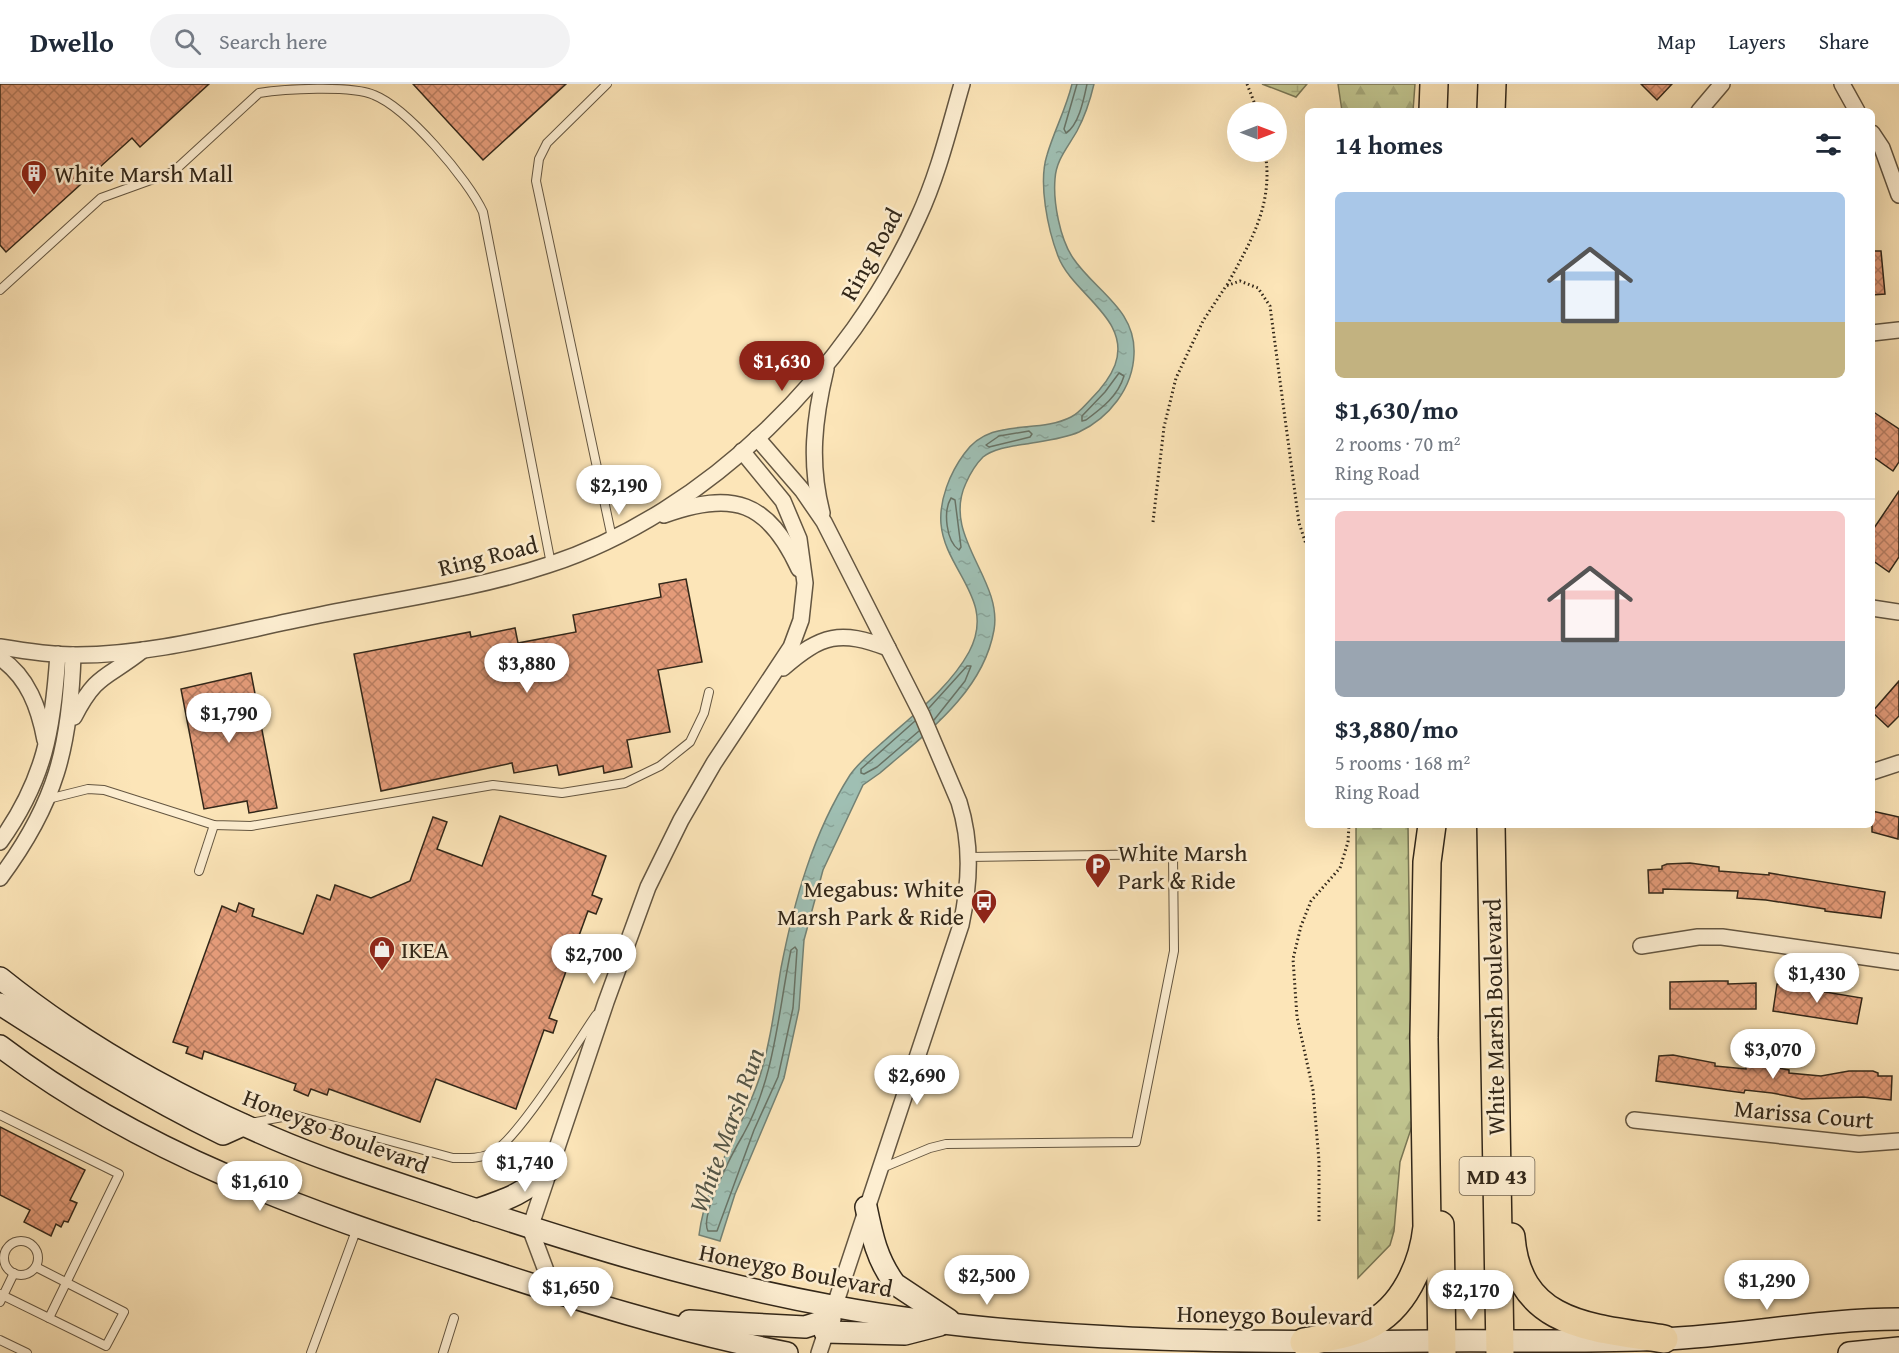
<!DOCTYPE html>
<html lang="en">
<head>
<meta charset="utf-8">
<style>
	body { margin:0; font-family:"Gentium Book Plus",serif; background:#f2f2f3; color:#1f2937; height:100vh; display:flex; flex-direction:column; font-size:22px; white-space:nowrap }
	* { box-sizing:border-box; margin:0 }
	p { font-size:20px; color:#747a83 }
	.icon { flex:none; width:33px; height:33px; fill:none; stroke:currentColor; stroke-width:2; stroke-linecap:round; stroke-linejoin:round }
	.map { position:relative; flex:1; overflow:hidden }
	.panel { position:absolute; left:1305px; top:24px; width:570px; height:720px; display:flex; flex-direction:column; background:#fff; border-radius:9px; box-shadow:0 6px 24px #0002 }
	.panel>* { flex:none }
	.needle { width:39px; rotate:90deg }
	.controls { position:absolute; left:1227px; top:18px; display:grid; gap:12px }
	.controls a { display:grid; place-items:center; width:60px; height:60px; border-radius:50%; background:#fff; box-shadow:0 6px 24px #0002; font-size:30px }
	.price { position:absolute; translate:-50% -51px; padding:0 14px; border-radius:21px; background:#fff; color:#222; font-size:20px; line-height:39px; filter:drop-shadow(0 2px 3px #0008) }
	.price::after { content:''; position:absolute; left:50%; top:36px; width:18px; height:14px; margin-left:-9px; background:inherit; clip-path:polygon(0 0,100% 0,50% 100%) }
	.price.active { background:#8f2418; color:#fff }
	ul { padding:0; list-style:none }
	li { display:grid; align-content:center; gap:12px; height:318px; padding:0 30px }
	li+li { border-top:2px solid #e0e1e3 }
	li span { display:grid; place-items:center; height:186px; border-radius:9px; color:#555 }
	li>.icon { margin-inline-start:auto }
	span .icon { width:108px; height:108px; fill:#fffc; stroke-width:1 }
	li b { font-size:26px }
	h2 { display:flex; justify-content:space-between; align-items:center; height:72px; padding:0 30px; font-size:26px }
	header { display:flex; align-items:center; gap:36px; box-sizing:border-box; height:84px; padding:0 30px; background:#fff; border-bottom:2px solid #e0e1e3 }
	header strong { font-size:28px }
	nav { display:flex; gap:33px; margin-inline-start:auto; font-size:21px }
	.search { width:420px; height:54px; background:#f2f2f3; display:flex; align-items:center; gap:15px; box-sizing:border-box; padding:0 21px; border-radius:33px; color:#747a83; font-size:22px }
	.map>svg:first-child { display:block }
</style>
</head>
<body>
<header>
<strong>Dwello</strong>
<div class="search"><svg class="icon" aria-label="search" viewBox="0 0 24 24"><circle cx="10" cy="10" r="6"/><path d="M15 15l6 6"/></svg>Search here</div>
<nav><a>Map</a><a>Layers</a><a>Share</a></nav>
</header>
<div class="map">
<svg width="1899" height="1269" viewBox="0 0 1899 1269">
	<defs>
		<pattern id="forest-firs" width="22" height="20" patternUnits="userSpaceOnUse" patternTransform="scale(1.5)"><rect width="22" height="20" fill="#c0c48e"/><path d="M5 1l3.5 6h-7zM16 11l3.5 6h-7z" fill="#a5a87a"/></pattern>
		<pattern id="wetland-marsh" width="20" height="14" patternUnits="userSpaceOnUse" patternTransform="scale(1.5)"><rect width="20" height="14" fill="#c0c48e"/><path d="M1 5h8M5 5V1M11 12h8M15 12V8" fill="none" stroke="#a5a87a"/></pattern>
		<pattern id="water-ripples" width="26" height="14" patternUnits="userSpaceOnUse" patternTransform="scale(1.5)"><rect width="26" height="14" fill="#9fbfb3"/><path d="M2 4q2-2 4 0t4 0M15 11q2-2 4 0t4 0" fill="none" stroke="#89a499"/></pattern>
		<pattern id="building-cross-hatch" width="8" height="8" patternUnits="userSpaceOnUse" patternTransform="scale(1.5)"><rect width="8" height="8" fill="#e49b79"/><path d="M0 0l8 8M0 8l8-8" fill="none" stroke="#b97e62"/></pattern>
	</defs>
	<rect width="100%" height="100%" fill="#fce5b8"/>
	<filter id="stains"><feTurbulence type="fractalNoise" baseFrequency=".00333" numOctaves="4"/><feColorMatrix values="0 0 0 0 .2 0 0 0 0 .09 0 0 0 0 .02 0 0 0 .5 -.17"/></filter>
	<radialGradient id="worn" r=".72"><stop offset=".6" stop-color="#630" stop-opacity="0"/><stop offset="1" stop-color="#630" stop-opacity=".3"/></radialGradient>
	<g fill="url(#forest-firs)" stroke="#797654" stroke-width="1.5">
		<polygon points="1338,0 1415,0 1413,27 1342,27"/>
		<polygon points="1356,741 1408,741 1412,1042 1400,1078 1394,1147 1390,1161 1358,1194"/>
	</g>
	<polygon fill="url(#wetland-marsh)" stroke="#797654" stroke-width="1.5" points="1262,0 1307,0 1296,13"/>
	<path fill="url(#water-ripples)" stroke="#738275" stroke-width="1.5" d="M1072,0H1094C1090,17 1085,32 1077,47C1068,63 1056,76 1055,95C1053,118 1060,155 1073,174C1095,207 1136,225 1134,270C1133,304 1109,334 1079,348C1063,355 1043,357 1026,360C1013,362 994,364 983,373C976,380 970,390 966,399C941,452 1003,495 994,546C983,609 925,650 880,689L863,701L823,786L804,856L799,925L784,994L735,1110L720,1157L699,1151C706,1093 743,1046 760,992C771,956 775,920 781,884C794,817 813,749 850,691C859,678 872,668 884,657C913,631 950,603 969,568C997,516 945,487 941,440C939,416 950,389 964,370C990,332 1036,351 1071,333C1079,329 1085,321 1091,315C1101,305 1110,294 1115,281C1132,235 1072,210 1058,172C1048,146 1038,99 1047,71C1054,47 1066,25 1072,0Z"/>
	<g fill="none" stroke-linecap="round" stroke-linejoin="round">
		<g stroke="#687366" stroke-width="1.5">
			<path d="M1077,0L1064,45L1066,49C1079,41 1084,14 1087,0"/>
			<path d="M1119,289L1124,292C1118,312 1102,324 1086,336L1082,337V332L1105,308Z"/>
			<polygon points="1029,347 1032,350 1030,353 989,363 986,361 999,352"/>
			<path d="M951,414L955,416L961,463L959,466C946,457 943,427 951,414Z"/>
			<polyline points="929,624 967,582 971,582 965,597 934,636"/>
			<polyline points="915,637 861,685 861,689 864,690 877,683 919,647"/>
			<path d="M795,863L797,866L793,924L778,993L754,1046L717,1147H708C699,1132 734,1066 743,1051C775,994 778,928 791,866Z"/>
		</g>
	</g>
	<g fill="url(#building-cross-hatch)" stroke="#322719" stroke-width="1.5">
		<polygon points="0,0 209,0 140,63 132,54 6,168 0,161"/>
		<polygon points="413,0 566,0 483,76"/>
		<polygon points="1641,0 1672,0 1657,16"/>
		<polygon points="1872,167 1881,167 1885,210 1872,211"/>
		<polygon points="1872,327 1899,345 1899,378 1893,387 1872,372"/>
		<polygon points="1899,407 1899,473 1889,488 1872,476 1872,447"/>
		<polygon points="686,495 702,578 658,586 670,648 627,656 632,683 604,689 603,682 559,691 557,681 514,689 512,679 381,707 354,570 470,548 471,553 515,544 518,559 576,548 573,531 661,513 659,500"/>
		<polygon points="251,589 277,724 249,729 247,717 204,725 181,605"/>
		<polygon points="1899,597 1899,632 1888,643 1872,628"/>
		<polygon points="1872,727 1899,733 1898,755 1872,748"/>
		<polygon points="500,732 606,772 592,811 602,815 596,830 588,827 549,934 557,937 553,949 544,946 516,1025 436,995 420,1038 329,1005 327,1011 311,1005 308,1012 294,1006 296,1000 204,967 202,975 186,969 188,963 173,958 222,822 236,828 239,819 254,825 252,832 303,850 317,811 330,816 335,801 371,814 410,797 433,733 447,738 437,765 482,782"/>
		<polygon points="1690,779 1719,783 1719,787 1769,791 1769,789 1885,808 1881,834 1825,827 1825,825 1766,816 1737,814 1738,807 1663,805 1663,809 1649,809 1648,786 1662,785 1662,782 1667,780"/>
		<polygon points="1713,897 1728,897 1728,900 1756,899 1756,925 1670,925 1670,898"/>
		<polygon points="1777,900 1862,914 1857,940 1773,927"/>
		<polygon points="1673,971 1715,979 1715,982 1746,985 1746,982 1760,983 1760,981 1789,986 1789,989 1821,992 1849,987 1873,987 1878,989 1878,992 1892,992 1891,1016 1863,1013 1802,1015 1772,1009 1745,1006 1744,1009 1656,997 1659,972"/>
		<polygon points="0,1043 85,1086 70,1116 77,1119 68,1138 64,1137 61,1143 56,1140 51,1152 24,1138 30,1126 0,1111"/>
	</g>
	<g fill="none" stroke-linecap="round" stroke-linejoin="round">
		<g stroke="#645641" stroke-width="10">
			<g id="lane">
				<polyline points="607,0 547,59 539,75 536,97 612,454"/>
				<path d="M0,206L101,114L173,88L259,9C283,5 352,1 374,11C407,24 468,95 483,128L551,480"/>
				<polyline points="48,715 88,705 104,706 214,741 251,742 493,701 562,709 625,699 660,682 690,658 704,629 709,608"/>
				<polyline points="199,787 214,741"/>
				<polyline points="0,1031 119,1090 49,1234"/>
				<path d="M250,1039L294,1031L453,1074C466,1074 478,1075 490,1070C517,1058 576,960 596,931"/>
				<polyline points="882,1084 930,1064 946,1060 1136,1058 1174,867 1173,770 969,773"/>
				<circle cx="21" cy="1174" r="17"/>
				<polyline points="0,1210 106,1262 124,1228 36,1183"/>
				<polyline points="0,1218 14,1189"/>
				<polyline points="0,1256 27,1269"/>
				<polyline points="311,1269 357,1144"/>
				<polyline points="443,1269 454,1234"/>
			</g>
		</g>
		<g stroke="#645641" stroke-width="18">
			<g id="street">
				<polyline points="1842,0 1857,27"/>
				<polyline points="1699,27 1722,0"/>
				<polyline points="1872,49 1882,64 1899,111"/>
				<polyline points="1872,249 1899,246"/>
				<path d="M757,354L802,406L824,438L922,631L959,718C972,760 970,799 961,841L819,1269"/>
				<path d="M822,429C809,379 814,335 826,285"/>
				<path d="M664,431C733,406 768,417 799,485"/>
				<polyline points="1872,524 1899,528"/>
				<path d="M0,563C24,567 49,571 73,571C152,572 238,547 315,532C392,516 473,506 548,481C708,429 850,285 918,134C938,91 949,45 962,0"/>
				<path d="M0,574C28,593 39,624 45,656"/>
				<path d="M783,584C822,550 840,546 888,564"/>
				<path d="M74,633C97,588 107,595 143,566"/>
				<polyline points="1872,688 1899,679"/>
				<path d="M0,758C45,695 53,645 58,570"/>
				<path d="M0,794C56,719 70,663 73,571"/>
				<polyline points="1641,862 1698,853 1722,853 1899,878"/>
				<polyline points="1634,1036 1859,1060 1899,1057"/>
				<polyline points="560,1210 548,1192 530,1144 606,918 648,803 681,736 714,679 791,563 801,536 805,499 799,455 783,417 742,367"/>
			</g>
		</g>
		<g stroke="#322719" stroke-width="24">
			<g id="secondary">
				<path d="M0,894C82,960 177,1013 273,1054C331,1079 391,1097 450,1117C576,1159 701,1198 832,1222C1028,1259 1236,1259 1434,1257C1510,1256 1586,1259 1662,1255C1741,1252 1820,1235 1899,1235"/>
				<path d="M0,920C73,967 145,1012 223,1050L243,1041"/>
				<path d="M0,962C141,1069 305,1127 472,1181C575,1215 680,1248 787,1269"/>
				<path d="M866,1123C872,1152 877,1176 895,1200L949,1236"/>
				<path d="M476,1126C508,1115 526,1109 550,1085"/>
				<polyline points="689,1237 805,1243 830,1235"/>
				<polyline points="825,1248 905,1250 940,1241"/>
				<polyline points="1849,1269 1899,1264"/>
			</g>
		</g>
		<g stroke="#322719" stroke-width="30">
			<g id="highway">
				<polyline points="1433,27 1434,0"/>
				<polyline points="1491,27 1492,0"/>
				<polyline points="1491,741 1500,1269"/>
				<polyline points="1440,1141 1442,1269"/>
				<path d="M1511,1153C1518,1242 1593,1244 1664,1255"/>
				<path d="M1304,1258C1325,1254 1347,1251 1367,1242C1404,1225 1423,1180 1427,1143L1424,954L1427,778L1432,741"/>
			</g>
		</g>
		<g stroke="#322719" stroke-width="3" stroke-dasharray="1.5 3" stroke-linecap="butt">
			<polyline points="1247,0 1258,28"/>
			<path d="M1227,201C1251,157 1274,120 1265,68"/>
			<polyline points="1153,438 1164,343 1176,294 1203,237 1226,202 1240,197 1258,204 1270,222 1299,439 1308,466"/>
			<polyline points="1319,1137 1319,1077 1313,1006 1297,933 1293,875 1301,842 1311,817 1340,784 1348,758 1349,741"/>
		</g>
		<use href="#lane" stroke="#fdeed1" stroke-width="8"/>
		<use href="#street" stroke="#fdeed1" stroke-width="15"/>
		<use href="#secondary" stroke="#fdeed1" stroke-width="21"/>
		<use href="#highway" stroke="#fce5b8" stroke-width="27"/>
	</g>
	<defs>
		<g id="building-pin" transform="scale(1.35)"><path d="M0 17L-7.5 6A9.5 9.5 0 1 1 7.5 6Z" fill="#8f2418" stroke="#fdeed1"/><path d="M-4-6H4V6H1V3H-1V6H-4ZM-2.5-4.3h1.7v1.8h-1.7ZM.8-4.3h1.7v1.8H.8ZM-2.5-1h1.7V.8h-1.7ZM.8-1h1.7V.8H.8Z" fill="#fff"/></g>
		<g id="parking-pin" transform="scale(1.35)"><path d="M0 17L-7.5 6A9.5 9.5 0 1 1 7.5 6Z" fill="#8f2418" stroke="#fdeed1"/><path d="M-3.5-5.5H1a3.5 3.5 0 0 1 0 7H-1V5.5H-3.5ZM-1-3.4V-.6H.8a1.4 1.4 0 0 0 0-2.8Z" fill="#fff"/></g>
		<g id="bus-pin" transform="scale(1.35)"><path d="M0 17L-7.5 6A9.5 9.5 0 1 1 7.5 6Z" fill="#8f2418" stroke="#fdeed1"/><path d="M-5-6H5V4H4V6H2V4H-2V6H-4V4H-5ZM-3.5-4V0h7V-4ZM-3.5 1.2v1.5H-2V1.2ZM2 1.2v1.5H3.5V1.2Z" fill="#fff"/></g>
		<g id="shop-pin" transform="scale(1.35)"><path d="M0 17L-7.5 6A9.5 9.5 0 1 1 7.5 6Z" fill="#8f2418" stroke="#fdeed1"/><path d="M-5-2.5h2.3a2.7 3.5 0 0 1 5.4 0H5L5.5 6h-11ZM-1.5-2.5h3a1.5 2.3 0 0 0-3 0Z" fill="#fff"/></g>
	</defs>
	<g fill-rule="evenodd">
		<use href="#building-pin" x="34" y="89"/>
		<use href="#parking-pin" x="1098" y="782"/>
		<use href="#bus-pin" x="984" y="818"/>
		<use href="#shop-pin" x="382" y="865"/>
	</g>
	<g text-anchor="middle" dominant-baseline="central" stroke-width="5" stroke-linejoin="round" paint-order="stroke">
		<rect fill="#fdeed1" stroke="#6f6350" stroke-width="1.5" x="1459.5" y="1073" width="75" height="38" rx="4.5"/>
		<g font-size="22" font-weight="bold" fill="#322719">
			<text x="1497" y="1092">MD 43</text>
		</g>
		<g font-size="24" fill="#322719" stroke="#fdeed1" text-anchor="start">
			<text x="54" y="89">White Marsh Mall</text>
			<text x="1118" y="768">White Marsh<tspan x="1118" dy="28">Park &amp; Ride</tspan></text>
			<text x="964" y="804" text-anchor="end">Megabus: White<tspan x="964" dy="28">Marsh Park &amp; Ride</tspan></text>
			<text x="401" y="865">IKEA</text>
		</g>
		<g font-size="24" fill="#322719" stroke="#fdeed1">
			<text transform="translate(871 170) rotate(-61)">Ring Road</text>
			<text transform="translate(488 472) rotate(-14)">Ring Road</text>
			<text transform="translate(1494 933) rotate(-91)">White Marsh Boulevard</text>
			<text transform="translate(1804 1030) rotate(5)">Marissa Court</text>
			<text transform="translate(336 1047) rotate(21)">Honeygo Boulevard</text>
			<text transform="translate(796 1186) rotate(11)">Honeygo Boulevard</text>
			<text transform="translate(1275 1231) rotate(1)">Honeygo Boulevard</text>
		</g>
		<g font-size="26" font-style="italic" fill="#535547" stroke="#fdeed1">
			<text transform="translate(726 1046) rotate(-70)">White Marsh Run</text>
		</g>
	</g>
	<rect width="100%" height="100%" filter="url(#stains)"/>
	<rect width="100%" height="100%" fill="url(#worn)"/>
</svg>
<div class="controls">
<a><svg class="needle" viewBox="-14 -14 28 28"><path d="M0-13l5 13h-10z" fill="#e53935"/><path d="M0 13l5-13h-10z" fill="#747a83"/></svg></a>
</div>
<b class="price active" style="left:782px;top:308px">$1,630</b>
<b class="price" style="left:619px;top:432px">$2,190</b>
<b class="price" style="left:527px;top:610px">$3,880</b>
<b class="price" style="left:229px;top:660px">$1,790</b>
<b class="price" style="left:594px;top:901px">$2,700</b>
<b class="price" style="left:1817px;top:920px">$1,430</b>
<b class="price" style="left:1773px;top:996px">$3,070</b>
<b class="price" style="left:917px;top:1022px">$2,690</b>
<b class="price" style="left:525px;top:1109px">$1,740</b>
<b class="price" style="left:260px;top:1128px">$1,610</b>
<b class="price" style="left:987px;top:1222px">$2,500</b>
<b class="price" style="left:1767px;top:1227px">$1,290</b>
<b class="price" style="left:571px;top:1234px">$1,650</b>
<b class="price" style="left:1471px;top:1237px">$2,170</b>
<section class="panel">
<h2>14 homes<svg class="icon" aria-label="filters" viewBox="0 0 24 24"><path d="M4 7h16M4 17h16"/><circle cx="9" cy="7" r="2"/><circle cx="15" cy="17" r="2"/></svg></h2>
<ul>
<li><span style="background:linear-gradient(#a9c7e8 70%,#c2b280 0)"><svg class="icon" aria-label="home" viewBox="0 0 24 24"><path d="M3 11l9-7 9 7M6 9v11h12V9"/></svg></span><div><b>$1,630/mo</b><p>2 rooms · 70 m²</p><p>Ring Road</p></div></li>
<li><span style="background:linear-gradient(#f6c9c9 70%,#9aa5b1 0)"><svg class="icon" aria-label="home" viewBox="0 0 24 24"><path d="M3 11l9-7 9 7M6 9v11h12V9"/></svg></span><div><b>$3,880/mo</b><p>5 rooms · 168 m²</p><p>Ring Road</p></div></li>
</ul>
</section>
</div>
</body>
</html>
